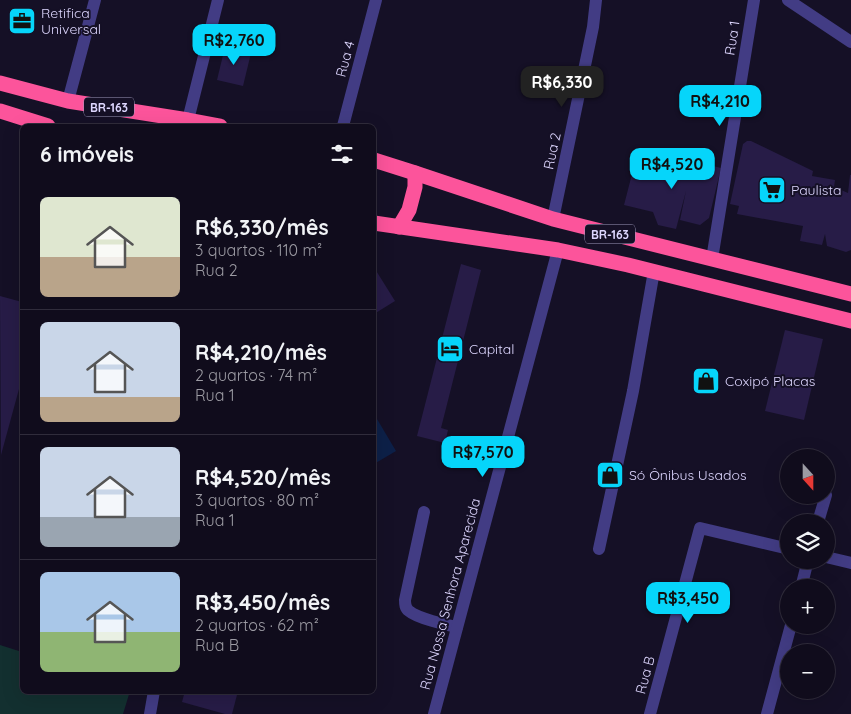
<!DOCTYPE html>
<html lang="pt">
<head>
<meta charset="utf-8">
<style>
	body { margin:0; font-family:Quicksand,sans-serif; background:#1e1a29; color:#f1f3f6; height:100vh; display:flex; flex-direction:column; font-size:19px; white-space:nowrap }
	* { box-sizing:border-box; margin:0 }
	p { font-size:16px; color:#9c9ba3 }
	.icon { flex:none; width:28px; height:28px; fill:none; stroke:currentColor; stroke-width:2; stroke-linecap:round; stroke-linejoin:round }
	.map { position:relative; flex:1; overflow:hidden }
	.panel { position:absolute; left:20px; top:124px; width:356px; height:570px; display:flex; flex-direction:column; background:#100c1c; border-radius:8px; box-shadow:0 5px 20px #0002,0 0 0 1px #302c3b }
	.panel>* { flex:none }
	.needle { width:32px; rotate:159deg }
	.fabs { position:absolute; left:780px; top:449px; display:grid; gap:10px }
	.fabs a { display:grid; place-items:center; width:55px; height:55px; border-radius:50%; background:#100c1c; box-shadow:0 5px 20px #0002,0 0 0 1px #302c3b; font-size:25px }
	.price { position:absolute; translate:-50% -42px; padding:0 11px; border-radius:10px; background:#06d5fa; color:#111; font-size:16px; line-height:32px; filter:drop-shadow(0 1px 2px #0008) }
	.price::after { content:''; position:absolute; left:50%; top:30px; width:15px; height:11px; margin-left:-8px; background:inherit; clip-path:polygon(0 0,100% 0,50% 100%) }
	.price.current { background:#222; color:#fff }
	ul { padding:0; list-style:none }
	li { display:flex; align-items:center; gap:15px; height:125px; padding:0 20px }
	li+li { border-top:1px solid #302c3b }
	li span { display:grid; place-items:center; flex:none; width:140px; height:100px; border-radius:8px; color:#555 }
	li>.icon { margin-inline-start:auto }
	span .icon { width:60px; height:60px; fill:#fffc; stroke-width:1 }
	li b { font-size:21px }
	h2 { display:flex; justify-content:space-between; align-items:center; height:60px; padding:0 20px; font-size:21px }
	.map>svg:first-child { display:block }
</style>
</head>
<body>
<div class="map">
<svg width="851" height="714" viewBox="0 0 851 714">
	<rect width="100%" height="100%" fill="#151026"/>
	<polygon fill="#133030" points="0,645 22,652 22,691 130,691 123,714 0,714"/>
	<polygon fill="#0d2048" points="374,414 396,451 374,464"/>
	<g fill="#271c47">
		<polygon points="225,47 251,53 243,86 217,80"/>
		<polygon points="747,141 751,141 813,171 812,176 835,180 834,187 848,193 850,175 851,175 851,250 846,252 827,246 825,234 822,245 800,241 803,226 737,214 739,206 730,204 743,144"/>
		<polygon points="638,151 669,158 668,162 693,168 694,161 721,168 709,218 700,225 680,220 686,191 676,229 658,225 653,212 624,205"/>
		<polygon points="461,264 481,270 441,428 448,430 445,443 417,436"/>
		<polygon points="374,269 375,269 395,301 374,314"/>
		<polygon points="0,296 22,302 22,378 1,455"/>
		<polygon points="785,330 823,339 804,420 765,411"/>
		<polygon points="185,691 238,691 232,714 225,714 182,702"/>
	</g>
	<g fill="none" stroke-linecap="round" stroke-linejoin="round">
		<g stroke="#423c84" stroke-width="12">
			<polyline points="788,0 851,42"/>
			<polyline points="68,101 95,0"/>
			<polyline points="188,120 218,0"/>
			<polyline points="343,126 376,0"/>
			<polyline points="553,219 593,27 596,0"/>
			<polyline points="712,259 754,0"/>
			<path d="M424,512L405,600C405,604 405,608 409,611C417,618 446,625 457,627"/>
			<polyline points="818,522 826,495"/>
			<polyline points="599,549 633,391 654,271"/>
			<polyline points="826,557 851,563"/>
			<polyline points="801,588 808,560"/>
			<polyline points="150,714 154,691"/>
			<polyline points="434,714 558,250"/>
			<polyline points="650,714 700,528 789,549"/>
			<polyline points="767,714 791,625"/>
		</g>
		<g stroke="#fc549b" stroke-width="15">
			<polyline points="0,83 68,101 188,120 220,126"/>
			<polyline points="0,111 48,126"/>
			<polyline points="374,160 415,173 553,219 851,294"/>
			<polyline points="374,223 558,250 628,265 851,321"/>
			<polyline points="399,227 409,210 415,187 415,173"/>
		</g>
	</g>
	<defs>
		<g id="office-square" transform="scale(1.4375)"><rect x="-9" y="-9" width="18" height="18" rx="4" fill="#06d5fa" stroke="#151026"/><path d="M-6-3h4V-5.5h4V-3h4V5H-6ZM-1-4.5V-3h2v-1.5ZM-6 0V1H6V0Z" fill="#111"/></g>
		<g id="supermarket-square" transform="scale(1.4375)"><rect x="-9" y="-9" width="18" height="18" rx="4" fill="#06d5fa" stroke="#151026"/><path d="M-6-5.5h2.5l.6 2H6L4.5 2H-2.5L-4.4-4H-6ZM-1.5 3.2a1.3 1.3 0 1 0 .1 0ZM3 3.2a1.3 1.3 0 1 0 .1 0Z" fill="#111"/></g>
		<g id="hotel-square" transform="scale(1.4375)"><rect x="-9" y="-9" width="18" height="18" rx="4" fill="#06d5fa" stroke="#151026"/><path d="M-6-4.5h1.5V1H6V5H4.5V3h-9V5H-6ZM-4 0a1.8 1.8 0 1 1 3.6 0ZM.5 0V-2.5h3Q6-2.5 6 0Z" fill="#111"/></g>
		<g id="shop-square" transform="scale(1.4375)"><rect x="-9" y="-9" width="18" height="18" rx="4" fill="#06d5fa" stroke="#151026"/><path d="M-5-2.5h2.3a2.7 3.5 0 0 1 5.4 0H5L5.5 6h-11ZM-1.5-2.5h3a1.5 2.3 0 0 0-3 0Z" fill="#111"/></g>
	</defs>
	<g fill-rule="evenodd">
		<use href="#office-square" x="22" y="21"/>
		<use href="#supermarket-square" x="772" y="190"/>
		<use href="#hotel-square" x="450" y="349"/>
		<use href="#shop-square" x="706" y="381"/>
		<use href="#shop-square" x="610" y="475"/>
	</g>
	<g text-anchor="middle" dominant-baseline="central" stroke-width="4" stroke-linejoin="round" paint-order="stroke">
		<g fill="#151026" stroke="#a19bbd" stroke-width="1">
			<rect x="84" y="97.5" width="50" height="19" rx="4"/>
			<rect x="585" y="224.5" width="50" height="19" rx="4"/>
		</g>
		<g font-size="12" font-weight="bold" fill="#ddd6fe">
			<text x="109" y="107">BR-163</text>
			<text x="610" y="234">BR-163</text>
		</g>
		<g font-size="14" fill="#ddd6fe" stroke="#151026" text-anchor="start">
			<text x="41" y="13">Retifica<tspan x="41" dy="16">Universal</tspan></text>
			<text x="791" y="190">Paulista</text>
			<text x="469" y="349">Capital</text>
			<text x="725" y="381">Coxipó Placas</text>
			<text x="629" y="475">Só Ônibus Usados</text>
		</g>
		<g font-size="14" fill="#ddd6fe" stroke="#151026">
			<text transform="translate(732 38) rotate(-81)">Rua 1</text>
			<text transform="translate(345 59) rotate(-75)">Rua 4</text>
			<text transform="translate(552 151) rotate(-78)">Rua 2</text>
			<text transform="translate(450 594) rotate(-75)">Rua Nossa Senhora Aparecida</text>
			<text transform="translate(645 675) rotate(-75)">Rua B</text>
		</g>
	</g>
</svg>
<div class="fabs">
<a><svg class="needle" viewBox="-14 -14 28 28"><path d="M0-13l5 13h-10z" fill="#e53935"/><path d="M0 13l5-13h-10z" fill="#9c9ba3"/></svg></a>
<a><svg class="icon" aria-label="layers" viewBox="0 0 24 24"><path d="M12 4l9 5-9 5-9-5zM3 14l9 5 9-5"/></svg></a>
<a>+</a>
<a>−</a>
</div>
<b class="price" style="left:234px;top:66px">R$2,760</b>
<b class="price current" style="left:562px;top:108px">R$6,330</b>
<b class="price" style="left:720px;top:127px">R$4,210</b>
<b class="price" style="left:672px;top:190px">R$4,520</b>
<b class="price" style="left:483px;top:478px">R$7,570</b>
<b class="price" style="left:688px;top:624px">R$3,450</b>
<section class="panel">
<h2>6 imóveis<svg class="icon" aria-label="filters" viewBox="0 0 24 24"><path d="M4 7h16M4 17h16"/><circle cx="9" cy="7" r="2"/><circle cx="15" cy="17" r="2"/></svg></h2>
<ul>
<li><span style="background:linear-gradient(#dfe7d0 60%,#b9a48a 0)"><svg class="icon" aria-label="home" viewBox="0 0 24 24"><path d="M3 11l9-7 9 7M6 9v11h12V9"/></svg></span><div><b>R$6,330/mês</b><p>3 quartos · 110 m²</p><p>Rua 2</p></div></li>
<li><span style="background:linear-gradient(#c9d6e8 75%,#b9a48a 0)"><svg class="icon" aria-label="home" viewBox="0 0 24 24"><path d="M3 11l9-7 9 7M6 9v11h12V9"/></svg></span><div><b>R$4,210/mês</b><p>2 quartos · 74 m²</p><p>Rua 1</p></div></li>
<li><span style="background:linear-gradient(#c9d6e8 70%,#9aa5b1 0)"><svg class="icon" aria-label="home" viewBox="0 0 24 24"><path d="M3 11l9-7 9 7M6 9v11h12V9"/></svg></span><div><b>R$4,520/mês</b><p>3 quartos · 80 m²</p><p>Rua 1</p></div></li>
<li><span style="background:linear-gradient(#a9c7e8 60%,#8fb573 0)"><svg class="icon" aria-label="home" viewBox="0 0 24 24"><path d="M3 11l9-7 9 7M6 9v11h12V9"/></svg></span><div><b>R$3,450/mês</b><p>2 quartos · 62 m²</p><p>Rua B</p></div></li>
</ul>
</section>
</div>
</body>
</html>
